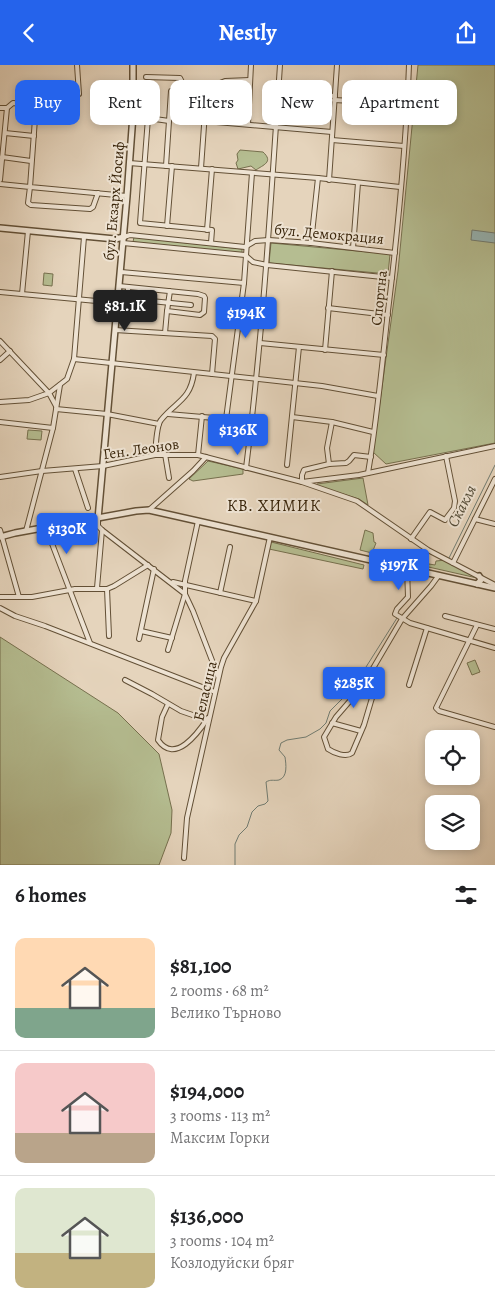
<!DOCTYPE html>
<html lang="en">
<head>
<meta charset="utf-8">
<style>
	body { margin:0; font-family:Alegreya,serif; background:#f6f6f6; color:#202124; height:100vh; display:flex; flex-direction:column; font-size:19px; white-space:nowrap }
	* { box-sizing:border-box; margin:0 }
	p { font-size:16px; color:#757577 }
	.icon { flex:none; width:28px; height:28px; fill:none; stroke:currentColor; stroke-width:2; stroke-linecap:round; stroke-linejoin:round }
	.map { position:relative; height:800px; overflow:hidden }
	.sheet { display:flex; flex-direction:column; background:#fff; flex:1 }
	.sheet>* { flex:none }
	.top-card { position:absolute; left:15px; top:15px; width:465px; height:45px; display:flex; gap:10px }
	.fabs { position:absolute; left:425px; top:665px; display:grid; gap:10px }
	.fabs a { display:grid; place-items:center; width:55px; height:55px; border-radius:10px; background:#fff; box-shadow:0 2px 8px #0003; font-size:25px }
	.price { position:absolute; translate:-50% -42px; padding:0 11px; border-radius:5px; background:#2563eb; color:#fff; font-size:16px; line-height:32px; filter:drop-shadow(0 1px 2px #0008) }
	.price::after { content:''; position:absolute; left:50%; top:30px; width:15px; height:11px; margin-left:-8px; background:inherit; clip-path:polygon(0 0,100% 0,50% 100%) }
	.price.active { background:#222; color:#fff }
	ul { padding:0; list-style:none }
	li { display:flex; align-items:center; gap:15px; height:125px; padding:0 15px }
	li+li { border-top:1px solid #e0e0e0 }
	li span { display:grid; place-items:center; flex:none; width:140px; height:100px; border-radius:10px; color:#555 }
	li>.icon { margin-inline-start:auto }
	span .icon { width:60px; height:60px; fill:#fffc; stroke-width:1 }
	li b { font-size:21px }
	h2 { display:flex; justify-content:space-between; align-items:center; height:60px; padding:0 15px; font-size:21px }
	.tag { padding:0 18px; border-radius:10px; background:#fff; box-shadow:0 2px 8px #0003; font-size:18px; line-height:45px }
	.tag.active { background:#2563eb; color:#fff }
	header { display:flex; justify-content:space-between; align-items:center; height:65px; padding:0 15px; background:#2563eb; color:#fff; font-size:22px; font-weight:600 }
	.map>svg:first-child { display:block }
</style>
</head>
<body>
<header><svg class="icon" aria-label="back" viewBox="0 0 24 24"><path d="M15 5l-7 7 7 7"/></svg>Nestly<svg class="icon" aria-label="share" viewBox="0 0 24 24"><path d="M12 15V3M7 8l5-5 5 5M5 13v7h14v-7"/></svg></header>
<div class="map">
<svg width="495" height="800" viewBox="0 0 495 800">
	<rect width="100%" height="100%" fill="#e5d4bc"/>
	<filter id="stains"><feTurbulence type="fractalNoise" baseFrequency=".004" numOctaves="4"/><feColorMatrix values="0 0 0 0 .2 0 0 0 0 .09 0 0 0 0 .02 0 0 0 .5 -.17"/></filter>
	<radialGradient id="worn" r=".72"><stop offset=".6" stop-color="#630" stop-opacity="0"/><stop offset="1" stop-color="#630" stop-opacity=".3"/></radialGradient>
	<g fill="#b5bd91" stroke="#76704e">
		<polygon points="418,0 495,0 495,378 386,399 373,387 398,206"/>
		<path d="M240,85L263,87C274,97 263,100 256,105L251,101L238,104L236,98L238,95L237,89Z"/>
		<polygon points="134,172 242,184 242,188 133,177"/>
		<polygon points="271,178 390,189 388,209 269,198"/>
		<polygon points="44,208 53,209 52,221 43,220"/>
		<polygon points="28,365 42,366 41,375 27,374"/>
		<polygon points="208,396 243,404 243,409 193,416 189,414"/>
		<polygon points="363,413 368,440 359,434 316,421 317,419"/>
		<polygon points="365,465 373,468 374,477 376,478 372,488 360,485"/>
		<polygon points="271,477 364,500 363,504 269,484"/>
		<polygon points="446,495 478,512 477,513 411,498 411,496 435,500 436,496"/>
		<polygon points="377,502 403,508 402,513 375,507"/>
		<polygon points="0,572 118,648 159,689 172,745 171,768 159,800 0,800"/>
		<polygon points="475,595 480,607 472,610 467,598"/>
	</g>
	<polygon fill="#97b7b7" stroke="#717c72" points="472,165 495,168 495,178 471,175"/>
	<g fill="none" stroke-linecap="round" stroke-linejoin="round">
		<g stroke="#717c72" stroke-width="1">
			<polyline points="449,493 495,400"/>
			<path d="M235,800V779L239,770L247,762L252,747L258,741L265,739L268,736L266,717C271,714 273,716 279,715C288,712 286,699 285,692L279,685L281,678L287,675L306,672L320,664L326,658L330,646L344,632L366,602L397,553"/>
		</g>
		<g stroke="#635036" stroke-width="6">
			<g id="minor">
				<polyline points="77,0 79,29"/>
				<polyline points="146,12 180,13 183,19 181,25 171,26 166,101"/>
				<polyline points="183,19 210,22 225,16 250,15"/>
				<polyline points="278,28 335,31"/>
				<polyline points="334,35 408,39"/>
				<polyline points="36,40 39,21 78,20"/>
				<polyline points="0,43 7,43 13,38 36,40 30,122 127,131"/>
				<polyline points="133,50 148,53"/>
				<polyline points="169,56 148,53 140,158 212,165 211,178"/>
				<polyline points="205,56 332,67"/>
				<polyline points="248,59 251,0"/>
				<polyline points="5,68 34,71"/>
				<polyline points="332,75 404,81"/>
				<polyline points="2,92 31,96"/>
				<polyline points="129,98 318,113 400,122"/>
				<polyline points="201,103 206,33 210,30 210,22"/>
				<polyline points="0,115 7,43"/>
				<polyline points="329,115 337,0"/>
				<polyline points="0,119 30,122 28,138 31,140 90,144 93,142 98,128"/>
				<polyline points="167,161 172,101"/>
				<polyline points="207,165 212,104"/>
				<polyline points="124,172 130,170 245,182 255,176 269,175 311,178 395,188"/>
				<polyline points="123,178 245,190 253,197 267,200 392,213"/>
				<polyline points="311,178 318,113"/>
				<polyline points="353,183 358,118"/>
				<polyline points="121,207 244,218"/>
				<polyline points="119,221 198,229 204,231 205,233 204,247 200,250 167,246 170,226"/>
				<polyline points="128,222 128,231 131,234 191,240"/>
				<polyline points="0,227 118,238"/>
				<polyline points="22,229 28,166"/>
				<polyline points="328,243 388,250"/>
				<polyline points="115,265 212,271 215,274 212,309"/>
				<polyline points="165,268 167,246"/>
				<polyline points="0,276 49,328 29,335 0,337"/>
				<polyline points="260,278 384,290"/>
				<polyline points="325,285 332,206"/>
				<polyline points="74,294 322,321 378,331"/>
				<polyline points="0,295 10,286"/>
				<polyline points="56,341 49,328 67,314 74,294 84,172"/>
				<polyline points="56,344 107,349 159,359"/>
				<polyline points="168,349 226,354 251,359"/>
				<polyline points="292,352 332,357 373,367"/>
				<polyline points="226,354 244,218 252,108"/>
				<polyline points="0,357 53,363"/>
				<polyline points="165,389 169,413"/>
				<path d="M155,390C156,382 156,361 161,355C176,336 190,336 194,308"/>
				<polyline points="198,390 202,351"/>
				<polyline points="371,392 354,390 349,396 346,398 329,399 304,405 302,410 302,417 359,410 495,381"/>
				<polyline points="329,399 327,383 332,357"/>
				<polyline points="287,400 299,282"/>
				<path d="M246,403C263,269 271,135 280,0"/>
				<polyline points="75,404 88,443"/>
				<path d="M368,408C377,355 382,300 388,246C398,164 406,82 409,0"/>
				<polyline points="0,412 42,406 103,401 155,390 198,390 302,417 357,436 428,485 495,520"/>
				<polyline points="149,445 193,406 206,392"/>
				<polyline points="98,454 98,461 102,465 185,529 193,546 218,611"/>
				<polyline points="475,454 495,459"/>
				<polyline points="46,463 90,578"/>
				<polyline points="0,465 19,532"/>
				<polyline points="26,466 53,363 60,320"/>
				<polyline points="411,474 430,447 445,455 454,443 455,436 446,391"/>
				<polyline points="453,498 495,414"/>
				<polyline points="407,503 408,532 397,544 395,549 410,558 495,583"/>
				<polyline points="173,517 256,536"/>
				<polyline points="97,523 102,465"/>
				<polyline points="107,524 109,571"/>
				<polyline points="220,528 230,482"/>
				<polyline points="0,532 32,532 75,524 107,524 114,521 148,500"/>
				<polyline points="0,543 15,551 45,561 215,627"/>
				<polyline points="445,551 495,564"/>
				<polyline points="477,560 436,643 439,646 495,662"/>
				<polyline points="141,566 172,573"/>
				<polyline points="139,574 154,504"/>
				<polyline points="168,585 185,529 185,516 198,456"/>
				<polyline points="125,615 152,629 181,646 207,655"/>
				<path d="M365,615L380,622L372,633L364,660L352,688C346,693 334,688 328,684L324,672L336,652L362,622L402,554L431,521L439,510"/>
				<polyline points="409,620 427,563"/>
				<polyline points="362,622 375,629"/>
				<path d="M168,639L162,652L158,675C175,700 198,668 208,653"/>
				<polyline points="332,658 361,666"/>
				<polyline points="184,793 187,753 221,602 224,593 256,536 270,472"/>
			</g>
		</g>
		<g stroke="#635036" stroke-width="8">
			<g id="tertiary">
				<polyline points="0,163 115,174 124,172"/>
				<polyline points="98,454 127,131 133,50 133,0"/>
				<polyline points="0,472 15,468 136,446 149,445 495,523"/>
				<polyline points="477,519 481,515 479,511"/>
			</g>
		</g>
		<use href="#minor" stroke="#eee3d3" stroke-width="4"/>
		<use href="#tertiary" stroke="#eee3d3" stroke-width="5"/>
	</g>
	<g text-anchor="middle" dominant-baseline="central" stroke-width="4" stroke-linejoin="round" paint-order="stroke">
		<g font-size="15" fill="#38240a" stroke="#eee3d3">
			<text transform="translate(114 136) rotate(-85)">бул. Екзарх Йосиф</text>
			<text transform="translate(329 169) rotate(5)">бул. Демокрация</text>
			<text transform="translate(379 233) rotate(-84)">Спортна</text>
			<text transform="translate(141 384) rotate(-8)">Ген. Леонов</text>
			<text transform="translate(205 626) rotate(-77)">Беласица</text>
		</g>
		<g font-size="16" letter-spacing="1" fill="#38240a" stroke="#eee3d3">
			<text x="274" y="441">КВ. ХИМИК</text>
		</g>
		<g font-size="16" font-style="italic" fill="#504935" stroke="#eee3d3">
			<text transform="translate(462 441) rotate(-63)">Скакля</text>
		</g>
	</g>
	<rect width="100%" height="100%" filter="url(#stains)"/>
	<rect width="100%" height="100%" fill="url(#worn)"/>
</svg>
<div class="fabs">
<a><svg class="icon" aria-label="locate" viewBox="0 0 24 24"><circle cx="12" cy="12" r="6"/><path d="M12 2v4M12 18v4M2 12h4M18 12h4"/></svg></a>
<a><svg class="icon" aria-label="layers" viewBox="0 0 24 24"><path d="M12 4l9 5-9 5-9-5zM3 14l9 5 9-5"/></svg></a>
</div>
<b class="price active" style="left:125px;top:267px">$81.1K</b>
<b class="price" style="left:246px;top:274px">$194K</b>
<b class="price" style="left:238px;top:391px">$136K</b>
<b class="price" style="left:67px;top:490px">$130K</b>
<b class="price" style="left:399px;top:526px">$197K</b>
<b class="price" style="left:354px;top:644px">$285K</b>
<div class="top-card">
<a class="tag active">Buy</a>
<a class="tag">Rent</a>
<a class="tag">Filters</a>
<a class="tag">New</a>
<a class="tag">Apartment</a>
</div>
</div>
<section class="sheet">
<h2>6 homes<svg class="icon" aria-label="filters" viewBox="0 0 24 24"><path d="M4 7h16M4 17h16"/><circle cx="9" cy="7" r="2"/><circle cx="15" cy="17" r="2"/></svg></h2>
<ul>
<li><span style="background:linear-gradient(#ffd9b3 70%,#7fa58c 0)"><svg class="icon" aria-label="home" viewBox="0 0 24 24"><path d="M3 11l9-7 9 7M6 9v11h12V9"/></svg></span><div><b>$81,100</b><p>2 rooms · 68 m²</p><p>Велико Търново</p></div></li>
<li><span style="background:linear-gradient(#f6c9c9 70%,#b9a48a 0)"><svg class="icon" aria-label="home" viewBox="0 0 24 24"><path d="M3 11l9-7 9 7M6 9v11h12V9"/></svg></span><div><b>$194,000</b><p>3 rooms · 113 m²</p><p>Максим Горки</p></div></li>
<li><span style="background:linear-gradient(#dfe7d0 65%,#c2b280 0)"><svg class="icon" aria-label="home" viewBox="0 0 24 24"><path d="M3 11l9-7 9 7M6 9v11h12V9"/></svg></span><div><b>$136,000</b><p>3 rooms · 104 m²</p><p>Козлодуйски бряг</p></div></li>
</ul>
</section>
</body>
</html>
